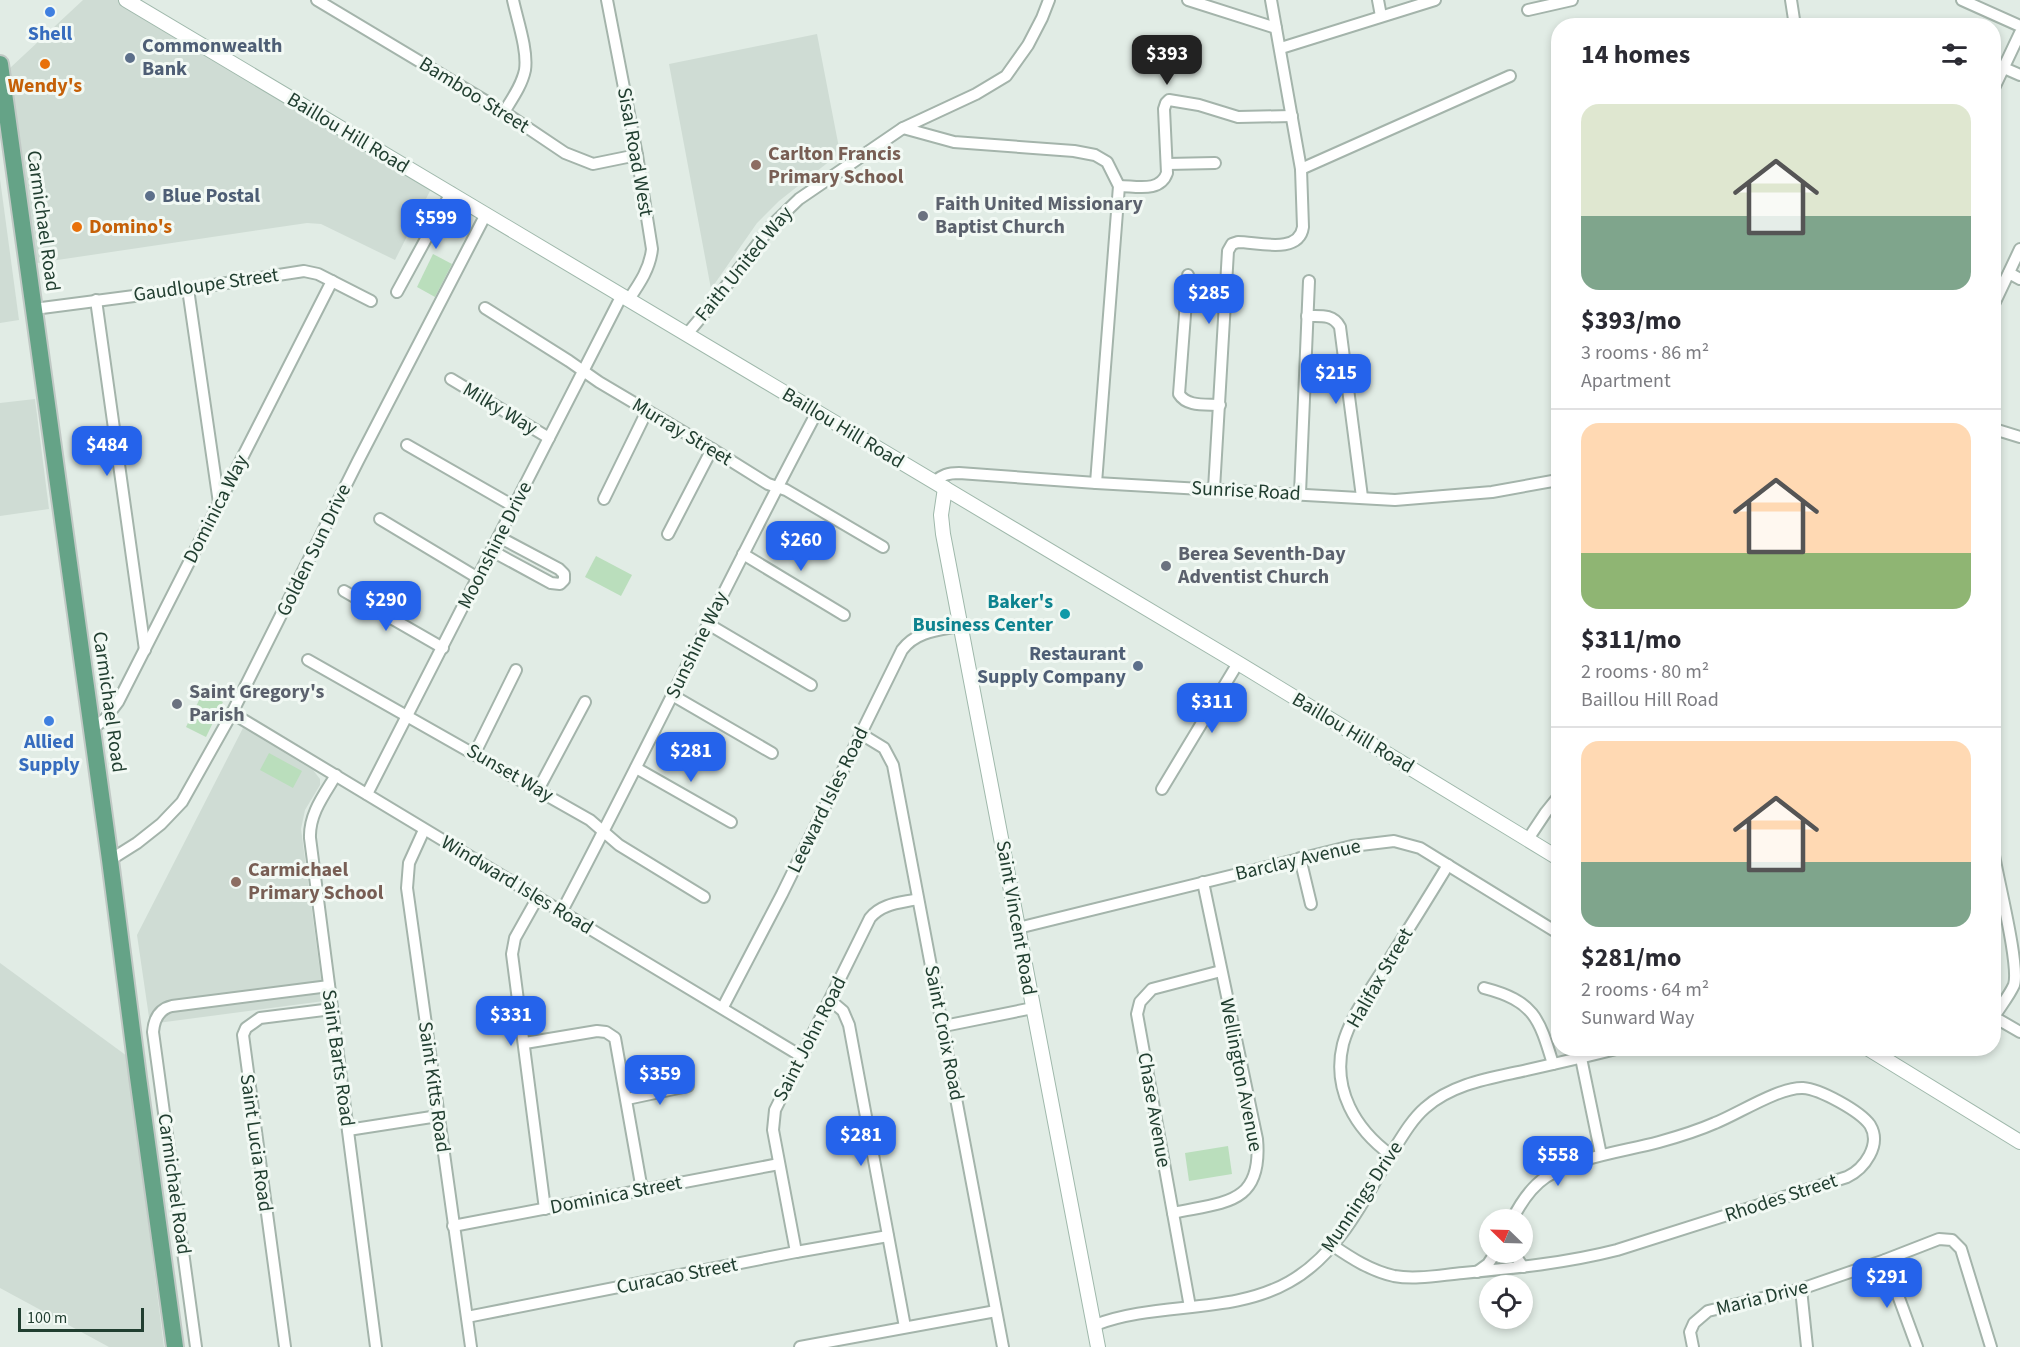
<!DOCTYPE html>
<html lang="en">
<head>
<meta charset="utf-8">
<style>
	body { margin:0; font-family:"Source Sans 3",sans-serif; background:#f7f7f7; color:#2b2b33; height:100vh; display:flex; flex-direction:column; font-size:22px; white-space:nowrap }
	* { box-sizing:border-box; margin:0 }
	p { font-size:20px; color:#7c7c81 }
	.icon { flex:none; width:33px; height:33px; fill:none; stroke:currentColor; stroke-width:2; stroke-linecap:round; stroke-linejoin:round }
	.map { position:relative; flex:1; overflow:hidden }
	.details { position:absolute; left:1551px; top:18px; width:450px; height:1038px; display:flex; flex-direction:column; background:#fff; border-radius:24px; box-shadow:0 3px 9px #0003 }
	.details>* { flex:none }
	.needle { width:39px; rotate:293deg }
	.fabs { position:absolute; left:1479px; top:1209px; display:grid; gap:12px }
	.fabs a { display:grid; place-items:center; width:54px; height:54px; border-radius:50%; background:#fff; box-shadow:0 3px 9px #0003; font-size:30px }
	.scale { position:absolute; left:18px; bottom:15px; width:126px; box-sizing:border-box; padding-left:6px; border:3px solid #213e30; border-top:0; font-size:16px; line-height:21px; white-space:nowrap; color:#213e30; -webkit-text-stroke:4px #f2f9f4; paint-order:stroke }
	.price { position:absolute; translate:-50% -51px; padding:0 14px; border-radius:12px; background:#2563eb; color:#fff; font-size:20px; line-height:39px; filter:drop-shadow(0 2px 3px #0008) }
	.price::after { content:''; position:absolute; left:50%; top:36px; width:18px; height:14px; margin-left:-9px; background:inherit; clip-path:polygon(0 0,100% 0,50% 100%) }
	.price.on { background:#222; color:#fff }
	ul { padding:0; list-style:none }
	li { display:grid; align-content:center; gap:12px; height:318px; padding:0 30px }
	li+li { border-top:2px solid #e1e1e2 }
	li span { display:grid; place-items:center; height:186px; border-radius:18px; color:#555 }
	li>.icon { margin-inline-start:auto }
	span .icon { width:108px; height:108px; fill:#fffc; stroke-width:1 }
	li b { font-size:26px }
	h2 { display:flex; justify-content:space-between; align-items:center; height:72px; padding:0 30px; font-size:26px }
	.map>svg:first-child { display:block }
</style>
</head>
<body>
<div class="map">
<svg width="2020" height="1347" viewBox="0 0 2020 1347">
	<rect width="100%" height="100%" fill="#e1ece5"/>
	<g fill="#cfdcd4">
		<polygon points="83,0 123,0 433,185 395,260 321,224 307,223 37,263 10,68"/>
		<polygon points="817,34 840,153 779,201 757,223 711,289 669,64"/>
		<polygon points="0,179 19,320 0,323"/>
		<polygon points="35,399 49,509 0,516 0,403"/>
		<polygon points="243,728 313,770 320,779 320,785 305,810 301,829 324,1001 150,1024 137,935"/>
		<polygon points="0,963 127,1056 164,1347 109,1347 0,1288"/>
	</g>
	<g fill="#badebc">
		<polygon points="433,254 452,264 435,297 417,287"/>
		<polygon points="596,556 632,575 621,596 585,577"/>
		<polygon points="203,692 223,702 206,737 186,727"/>
		<polygon points="269,753 302,771 293,788 260,770"/>
		<polygon points="1228,1146 1232,1174 1189,1181 1185,1153"/>
	</g>
	<g fill="none" stroke-linecap="round" stroke-linejoin="round">
		<g stroke="#a4b4ab" stroke-width="14">
			<g id="street">
				<polyline points="317,0 504,112 565,153 593,164 637,155"/>
				<path d="M607,0L637,155L652,249C650,268 640,283 629,299"/>
				<polyline points="1188,0 1276,28"/>
				<polyline points="1378,0 1381,16"/>
				<polyline points="1791,0 1795,26"/>
				<polyline points="1962,0 2020,26"/>
				<polyline points="1528,10 1572,0"/>
				<polyline points="1281,48 1435,0"/>
				<polyline points="2004,68 2020,75"/>
				<polyline points="1994,88 2020,33"/>
				<path d="M504,112C512,99 522,85 525,70C528,50 517,19 513,0"/>
				<polyline points="903,128 954,142 1074,151 1095,155 1107,162 1119,186 1096,483"/>
				<polyline points="1167,164 1215,163"/>
				<polyline points="1301,169 1510,76"/>
				<path d="M1119,186C1136,186 1160,193 1167,173L1164,109L1166,103L1169,100L1199,105L1238,117L1292,116"/>
				<polyline points="2009,273 2020,279"/>
				<path d="M1188,275L1179,394C1187,407 1205,404 1220,405"/>
				<polyline points="188,289 219,503"/>
				<polyline points="397,292 451,193"/>
				<polyline points="96,300 145,650"/>
				<polyline points="1994,304 2020,249"/>
				<polyline points="485,308 569,361 599,382 712,449 768,484 786,490 883,547"/>
				<polyline points="34,309 188,289 304,271 318,274 371,301"/>
				<path d="M1307,316C1321,316 1333,314 1340,327L1362,497"/>
				<polyline points="687,334 714,302 772,225 799,199 903,128 976,94 1006,76 1028,45 1042,18 1049,0"/>
				<polyline points="451,379 549,438"/>
				<polyline points="1994,429 2020,437"/>
				<polyline points="407,445 515,507"/>
				<path d="M934,482C942,475 948,473 959,473L1096,483L1395,500L1492,492L1558,480"/>
				<path d="M1214,489L1228,251L1232,244L1238,242C1257,242 1299,255 1303,227L1301,169L1271,0"/>
				<polyline points="1300,493 1309,281"/>
				<polyline points="604,499 647,411"/>
				<polyline points="380,519 478,578"/>
				<polyline points="668,534 712,449"/>
				<polyline points="492,551 551,583 560,584 564,580 564,574 559,569 499,537"/>
				<polyline points="743,554 844,615"/>
				<polyline points="344,591 443,648"/>
				<polyline points="708,624 811,685"/>
				<polyline points="308,660 590,820 619,845 704,897"/>
				<polyline points="672,695 772,753"/>
				<polyline points="232,713 801,1056"/>
				<polyline points="91,730 105,719 118,702 332,281"/>
				<polyline points="861,734 884,748 893,765 1003,1347"/>
				<polyline points="475,753 516,670"/>
				<polyline points="636,768 731,822"/>
				<path d="M336,775C324,795 309,814 310,838L376,1347"/>
				<polyline points="1162,789 1238,663"/>
				<polyline points="538,790 585,702"/>
				<polyline points="367,794 622,295"/>
				<polyline points="424,830 409,863 407,888 471,1347"/>
				<polyline points="1528,839 1546,812 1558,797"/>
				<path d="M1994,855C1998,880 2020,966 2014,985C2009,996 2000,1007 1994,1017"/>
				<polyline points="1300,858 1311,904"/>
				<polyline points="110,860 137,843 161,824 182,802 232,713 358,461 486,214"/>
				<polyline points="538,897 515,938 512,954 545,1209"/>
				<path d="M562,911C649,746 729,577 817,412"/>
				<polyline points="1018,928 1352,846 1394,841 1420,848 1558,933"/>
				<path d="M1484,988C1534,1001 1539,1018 1553,1064"/>
				<polyline points="830,1000 843,1011 849,1025 905,1327"/>
				<path d="M723,1007L782,894L902,650C916,631 939,630 960,626"/>
				<polyline points="1994,1017 2020,1032"/>
				<polyline points="944,1026 1033,1008"/>
				<polyline points="525,1043 597,1031 606,1032 615,1038 642,1190"/>
				<polyline points="1581,1058 1601,1155"/>
				<polyline points="627,1099 688,1086"/>
				<polyline points="348,1130 438,1116"/>
				<path d="M1391,1155C1355,1129 1332,1089 1343,1044C1351,1015 1372,988 1387,963C1408,930 1428,898 1448,865"/>
				<path d="M1173,1213C1224,1202 1263,1205 1257,1139L1203,882"/>
				<polyline points="453,1226 779,1164"/>
				<path d="M1332,1245C1351,1258 1371,1271 1394,1276C1416,1280 1440,1275 1463,1273C1515,1268 1566,1263 1617,1250L1847,1177C1864,1169 1882,1145 1870,1125C1860,1111 1820,1089 1803,1088C1779,1087 1738,1114 1715,1123C1697,1131 1677,1137 1659,1142C1621,1152 1580,1156 1546,1177C1531,1187 1520,1204 1512,1220"/>
				<path d="M796,1252L773,1130L775,1110L870,918C882,903 901,903 918,899"/>
				<polyline points="1513,1252 1523,1267"/>
				<polyline points="1885,1260 1917,1347"/>
				<polyline points="1477,1272 1488,1264 1496,1252"/>
				<polyline points="1801,1289 1807,1347"/>
				<polyline points="1190,1307 1137,1014 1140,1002 1152,989 1221,971"/>
				<polyline points="467,1317 796,1252 888,1236"/>
				<path d="M1095,1325C1157,1301 1231,1315 1289,1282C1336,1256 1362,1204 1388,1159C1399,1142 1410,1121 1425,1108C1453,1083 1492,1078 1527,1070C1558,1063 1589,1056 1620,1048"/>
				<path d="M196,1347L153,1032C154,1019 159,1009 172,1006L329,986"/>
				<polyline points="285,1347 243,1035 246,1028 260,1018 332,1009"/>
				<polyline points="800,1347 996,1311"/>
				<polyline points="1693,1347 1690,1332 1694,1323 1708,1311 1801,1289 1885,1260 1939,1239 1952,1240 1961,1249 1991,1347"/>
			</g>
		</g>
		<g stroke="#9fb8ab" stroke-width="16">
			<g id="secondary">
				<polyline points="126,0 1238,663 1558,858"/>
				<polyline points="945,488 941,515 943,534 1098,1347"/>
				<polyline points="1867,1048 2020,1142"/>
			</g>
		</g>
		<g stroke="#c1c9c5" stroke-width="20">
			<polyline id="primary" points="0,64 110,860 138,1077 175,1347"/>
		</g>
		<use href="#street" stroke="#fff" stroke-width="10"/>
		<use href="#secondary" stroke="#fff" stroke-width="14"/>
		<use href="#primary" stroke="#65a387" stroke-width="16"/>
	</g>
	<g fill="#3f7fe0" stroke="#f2f9f4" stroke-width="2">
		<circle cx="50" cy="12" r="6"/>
		<circle cx="49" cy="721" r="6"/>
	</g>
	<g fill="#5c6f8a" stroke="#f2f9f4" stroke-width="2">
		<circle cx="130" cy="58" r="6"/>
		<circle cx="150" cy="196" r="6"/>
		<circle cx="1138" cy="666" r="6"/>
	</g>
	<g fill="#e8710a" stroke="#f2f9f4" stroke-width="2">
		<circle cx="45" cy="64" r="6"/>
		<circle cx="77" cy="227" r="6"/>
	</g>
	<g fill="#8d6e63" stroke="#f2f9f4" stroke-width="2">
		<circle cx="756" cy="165" r="6"/>
		<circle cx="236" cy="882" r="6"/>
	</g>
	<g fill="#6b7280" stroke="#f2f9f4" stroke-width="2">
		<circle cx="923" cy="216" r="6"/>
		<circle cx="1166" cy="566" r="6"/>
		<circle cx="177" cy="704" r="6"/>
	</g>
	<circle fill="#0f9aa8" stroke="#f2f9f4" stroke-width="2" cx="1065" cy="614" r="6"/>
	<g text-anchor="middle" dominant-baseline="central" stroke-width="6" stroke-linejoin="round" paint-order="stroke">
		<g font-size="20" font-weight="bold" fill="#366cbe" stroke="#f2f9f4">
			<text x="50" y="34">Shell</text>
			<text x="49" y="742">Allied<tspan x="49" dy="23">Supply</tspan></text>
		</g>
		<g font-size="20" font-weight="bold" fill="#4e5e75" stroke="#f2f9f4" text-anchor="start">
			<text x="142" y="46">Commonwealth<tspan x="142" dy="23">Bank</tspan></text>
			<text x="162" y="196">Blue Postal</text>
			<text x="1126" y="654" text-anchor="end">Restaurant<tspan x="1126" dy="23">Supply Company</tspan></text>
		</g>
		<g font-size="20" font-weight="bold" fill="#c56008" stroke="#f2f9f4">
			<text x="45" y="86">Wendy's</text>
			<text x="89" y="227" text-anchor="start">Domino's</text>
		</g>
		<g font-size="20" fill="#213e30" stroke="#f2f9f4">
			<text transform="translate(474 95) rotate(32)">Bamboo Street</text>
			<text transform="translate(348 133) rotate(31)">Baillou Hill Road</text>
			<text transform="translate(635 152) rotate(80)">Sisal Road West</text>
			<text transform="translate(43 221) rotate(82)">Carmichael Road</text>
			<text transform="translate(744 264) rotate(-51)">Faith United Way</text>
			<text transform="translate(206 285) rotate(-8)">Gaudloupe Street</text>
			<text transform="translate(500 409) rotate(31)">Milky Way</text>
			<text transform="translate(843 428) rotate(31)">Baillou Hill Road</text>
			<text transform="translate(682 432) rotate(31)">Murray Street</text>
			<text transform="translate(1246 491) rotate(3)">Sunrise Road</text>
			<text transform="translate(216 509) rotate(-63)">Dominica Way</text>
			<text transform="translate(495 545) rotate(-63)">Moonshine Drive</text>
			<text transform="translate(314 550) rotate(-64)">Golden Sun Drive</text>
			<text transform="translate(697 645) rotate(-64)">Sunshine Way</text>
			<text transform="translate(109 702) rotate(82)">Carmichael Road</text>
			<text transform="translate(1353 733) rotate(31)">Baillou Hill Road</text>
			<text transform="translate(510 773) rotate(30)">Sunset Way</text>
			<text transform="translate(828 800) rotate(-64)">Leeward Isles Road</text>
			<text transform="translate(1298 860) rotate(-13)">Barclay Avenue</text>
			<text transform="translate(517 885) rotate(31)">Windward Isles Road</text>
			<text transform="translate(1016 918) rotate(80)">Saint Vincent Road</text>
			<text transform="translate(1380 978) rotate(-60)">Halifax Street</text>
			<text transform="translate(944 1033) rotate(79)">Saint Croix Road</text>
			<text transform="translate(810 1039) rotate(-63)">Saint John Road</text>
			<text transform="translate(338 1058) rotate(82)">Saint Barts Road</text>
			<text transform="translate(1241 1075) rotate(79)">Wellington Avenue</text>
			<text transform="translate(434 1087) rotate(82)">Saint Kitts Road</text>
			<text transform="translate(1154 1110) rotate(80)">Chase Avenue</text>
			<text transform="translate(256 1143) rotate(82)">Saint Lucia Road</text>
			<text transform="translate(174 1184) rotate(82)">Carmichael Road</text>
			<text transform="translate(616 1195) rotate(-11)">Dominica Street</text>
			<text transform="translate(1362 1197) rotate(-56)">Munnings Drive</text>
			<text transform="translate(1781 1198) rotate(-18)">Rhodes Street</text>
			<text transform="translate(677 1276) rotate(-11)">Curacao Street</text>
			<text transform="translate(1762 1298) rotate(-14)">Maria Drive</text>
		</g>
		<g font-size="20" font-weight="bold" fill="#785e54" stroke="#f2f9f4" text-anchor="start">
			<text x="768" y="154">Carlton Francis<tspan x="768" dy="23">Primary School</tspan></text>
			<text x="248" y="870">Carmichael<tspan x="248" dy="23">Primary School</tspan></text>
		</g>
		<g font-size="20" font-weight="bold" fill="#5b616d" stroke="#f2f9f4" text-anchor="start">
			<text x="935" y="204">Faith United Missionary<tspan x="935" dy="23">Baptist Church</tspan></text>
			<text x="1178" y="554">Berea Seventh-Day<tspan x="1178" dy="23">Adventist Church</tspan></text>
			<text x="189" y="692">Saint Gregory's<tspan x="189" dy="23">Parish</tspan></text>
		</g>
		<g font-size="20" font-weight="bold" fill="#0d838f" stroke="#f2f9f4" text-anchor="end">
			<text x="1053" y="602">Baker's<tspan x="1053" dy="23">Business Center</tspan></text>
		</g>
	</g>
</svg>
<div class="fabs">
<a><svg class="needle" viewBox="-14 -14 28 28"><path d="M0-13l5 13h-10z" fill="#e53935"/><path d="M0 13l5-13h-10z" fill="#7c7c81"/></svg></a>
<a><svg class="icon" aria-label="locate" viewBox="0 0 24 24"><circle cx="12" cy="12" r="6"/><path d="M12 2v4M12 18v4M2 12h4M18 12h4"/></svg></a>
</div>
<div class="scale">100 m</div>
<b class="price on" style="left:1167px;top:86px">$393</b>
<b class="price" style="left:436px;top:250px">$599</b>
<b class="price" style="left:1209px;top:325px">$285</b>
<b class="price" style="left:1336px;top:405px">$215</b>
<b class="price" style="left:107px;top:477px">$484</b>
<b class="price" style="left:801px;top:572px">$260</b>
<b class="price" style="left:386px;top:632px">$290</b>
<b class="price" style="left:1212px;top:734px">$311</b>
<b class="price" style="left:691px;top:783px">$281</b>
<b class="price" style="left:511px;top:1047px">$331</b>
<b class="price" style="left:660px;top:1106px">$359</b>
<b class="price" style="left:861px;top:1167px">$281</b>
<b class="price" style="left:1558px;top:1187px">$558</b>
<b class="price" style="left:1887px;top:1309px">$291</b>
<section class="details">
<h2>14 homes<svg class="icon" aria-label="filters" viewBox="0 0 24 24"><path d="M4 7h16M4 17h16"/><circle cx="9" cy="7" r="2"/><circle cx="15" cy="17" r="2"/></svg></h2>
<ul>
<li><span style="background:linear-gradient(#dfe7d0 60%,#7fa58c 0)"><svg class="icon" aria-label="home" viewBox="0 0 24 24"><path d="M3 11l9-7 9 7M6 9v11h12V9"/></svg></span><div><b>$393/mo</b><p>3 rooms · 86 m²</p><p>Apartment</p></div></li>
<li><span style="background:linear-gradient(#ffd9b3 70%,#8fb573 0)"><svg class="icon" aria-label="home" viewBox="0 0 24 24"><path d="M3 11l9-7 9 7M6 9v11h12V9"/></svg></span><div><b>$311/mo</b><p>2 rooms · 80 m²</p><p>Baillou Hill Road</p></div></li>
<li><span style="background:linear-gradient(#ffd9b3 65%,#7fa58c 0)"><svg class="icon" aria-label="home" viewBox="0 0 24 24"><path d="M3 11l9-7 9 7M6 9v11h12V9"/></svg></span><div><b>$281/mo</b><p>2 rooms · 64 m²</p><p>Sunward Way</p></div></li>
</ul>
</section>
</div>
</body>
</html>
